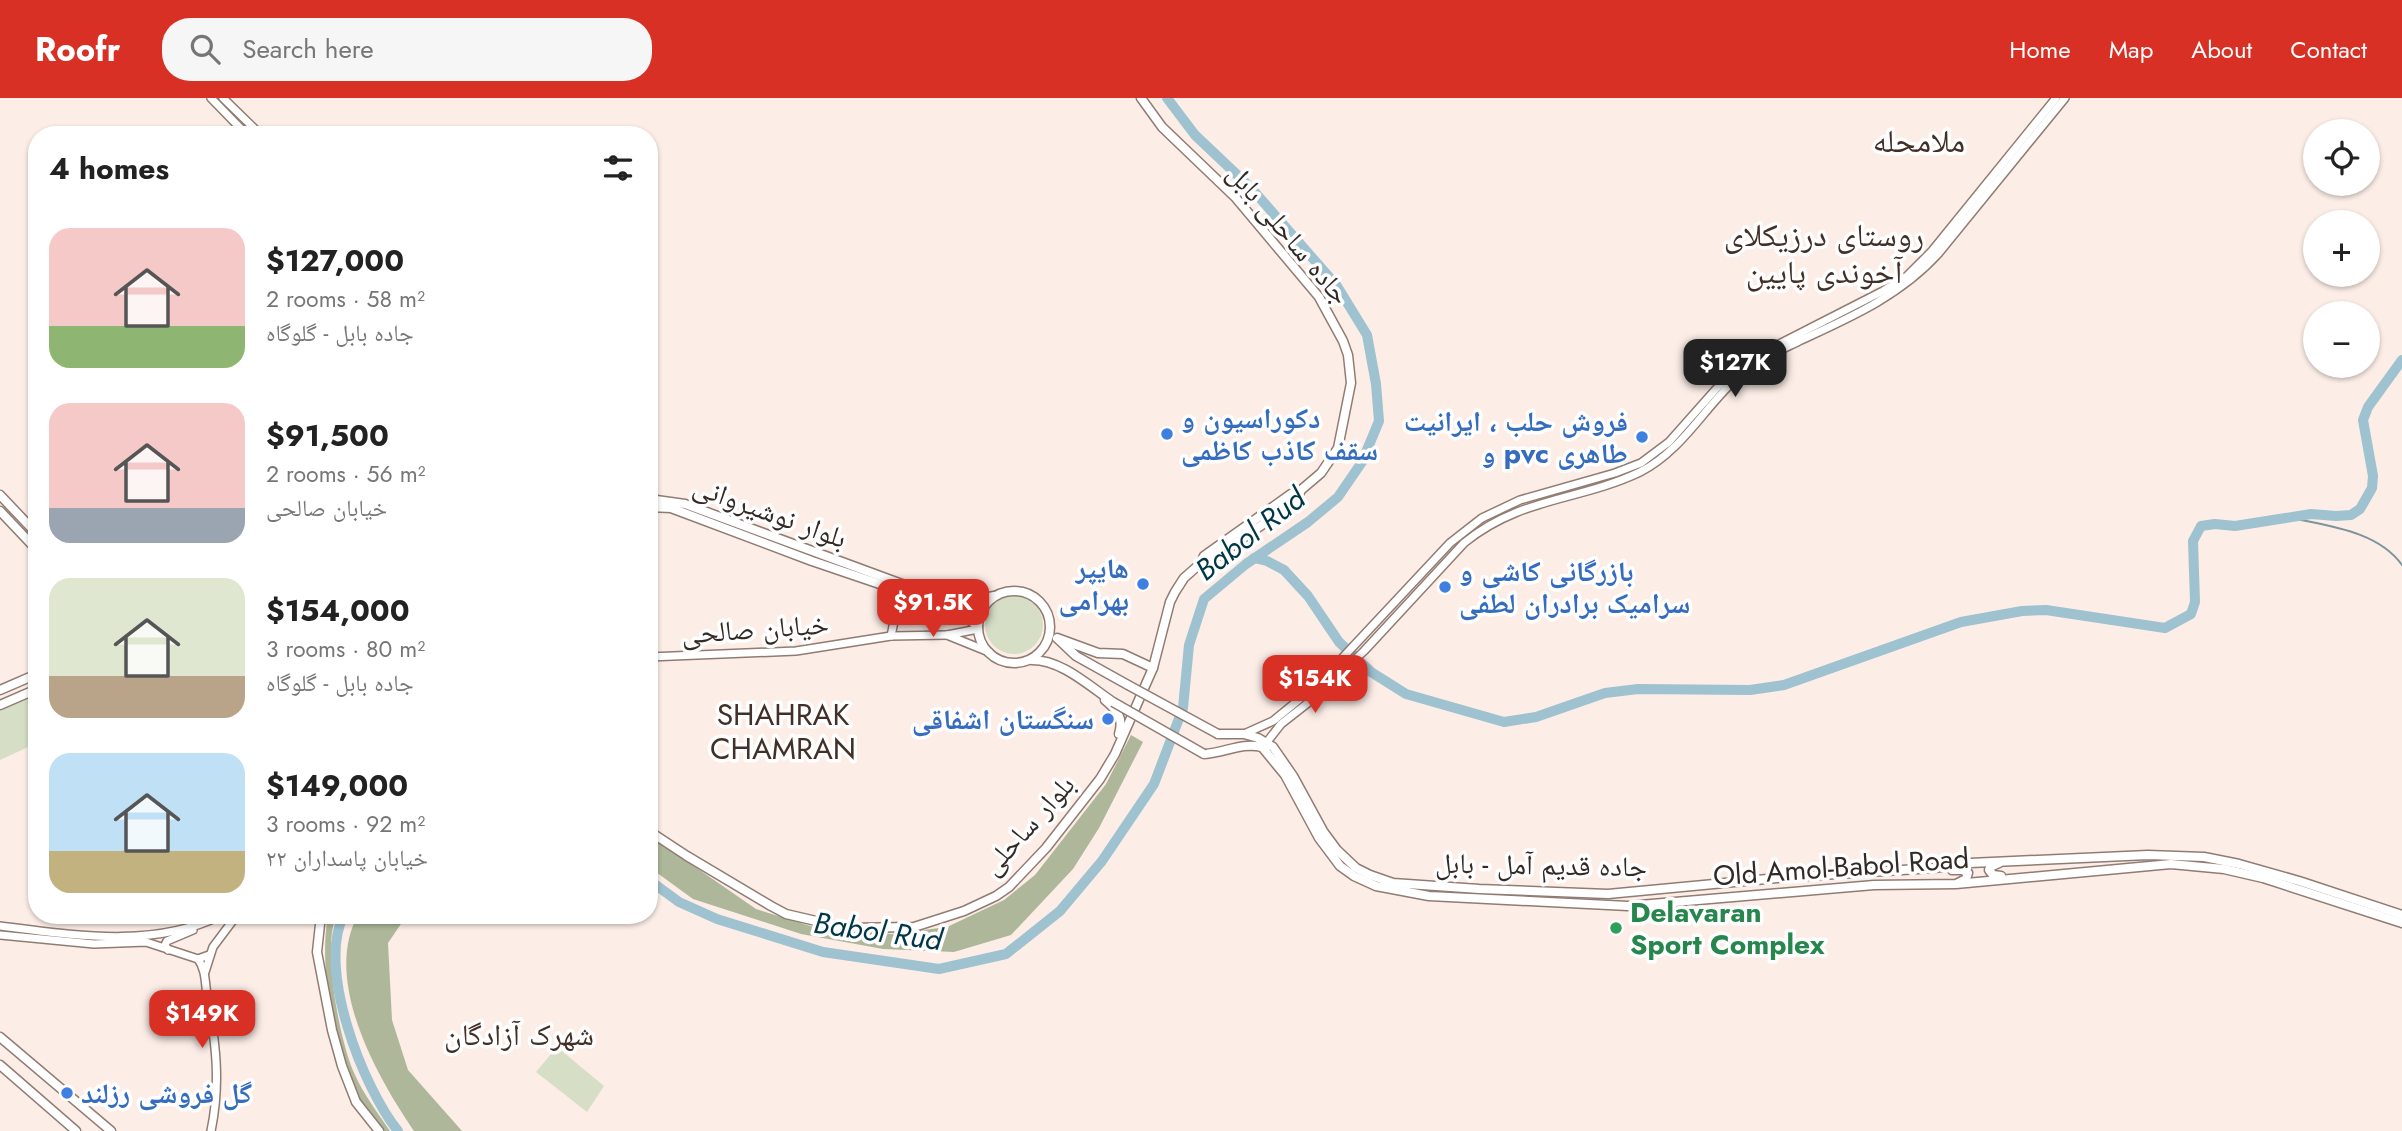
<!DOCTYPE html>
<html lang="en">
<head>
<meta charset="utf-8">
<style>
	body { margin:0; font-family:Jost,"Noto Naskh Arabic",sans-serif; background:#f6f6f6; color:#222; height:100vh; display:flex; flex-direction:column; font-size:26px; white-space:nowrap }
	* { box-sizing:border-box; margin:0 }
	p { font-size:23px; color:#767676 }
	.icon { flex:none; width:38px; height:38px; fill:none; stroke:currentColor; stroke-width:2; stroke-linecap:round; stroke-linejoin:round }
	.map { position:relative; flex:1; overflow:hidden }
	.drawer { position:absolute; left:28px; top:28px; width:630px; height:798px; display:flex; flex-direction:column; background:#fff; border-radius:28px; box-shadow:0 2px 5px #0004 }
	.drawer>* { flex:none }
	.tools { position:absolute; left:2303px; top:21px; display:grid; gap:14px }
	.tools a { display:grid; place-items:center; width:77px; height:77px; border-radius:50%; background:#fff; box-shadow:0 2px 5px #0004; font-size:35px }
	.price { position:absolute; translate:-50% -60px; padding:0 16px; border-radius:14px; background:#d93025; color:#fff; font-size:23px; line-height:46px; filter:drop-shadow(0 2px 4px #0008) }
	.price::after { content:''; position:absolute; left:50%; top:42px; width:21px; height:16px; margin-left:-10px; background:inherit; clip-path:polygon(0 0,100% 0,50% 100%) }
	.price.selected { background:#222; color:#fff }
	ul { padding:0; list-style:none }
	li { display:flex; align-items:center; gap:21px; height:175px; padding:0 21px }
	li span { display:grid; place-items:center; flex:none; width:196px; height:140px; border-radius:21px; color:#555 }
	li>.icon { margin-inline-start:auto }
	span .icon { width:84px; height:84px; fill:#fffc; stroke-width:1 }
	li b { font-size:30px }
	h2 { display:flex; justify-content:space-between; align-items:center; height:84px; padding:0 21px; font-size:30px }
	header { display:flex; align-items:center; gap:42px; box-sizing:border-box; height:98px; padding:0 35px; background:#d93025; color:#fff }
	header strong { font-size:33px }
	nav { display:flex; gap:38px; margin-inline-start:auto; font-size:24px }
	.search { width:490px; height:63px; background:#f6f6f6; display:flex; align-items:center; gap:18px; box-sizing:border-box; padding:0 24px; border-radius:28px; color:#767676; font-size:26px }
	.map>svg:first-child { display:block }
</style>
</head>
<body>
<header>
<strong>Roofr</strong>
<div class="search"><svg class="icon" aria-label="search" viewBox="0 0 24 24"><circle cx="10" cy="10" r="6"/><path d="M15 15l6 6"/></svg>Search here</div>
<nav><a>Home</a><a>Map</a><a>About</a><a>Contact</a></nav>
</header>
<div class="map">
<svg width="2402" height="1033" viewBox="0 0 2402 1033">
	<rect width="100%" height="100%" fill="#fcede7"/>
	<g fill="#d7dec6">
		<circle cx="1014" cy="527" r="29"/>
		<polygon points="37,595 37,645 0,662 0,611"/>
		<polygon points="557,949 604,988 587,1014 536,974"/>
	</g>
	<g fill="#aeb799">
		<polygon points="1131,637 1143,644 1099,730 1073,771 1011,837 954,854 883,851 801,836 693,801 649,769 649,737 756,811 820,831 892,836 947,829 1004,802 1035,777 1106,686"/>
		<path d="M328,817H337C321,847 340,946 355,977C364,997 378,1015 390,1033H384C376,1024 366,1014 360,1003C335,952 318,873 328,817Z"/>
		<path d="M358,817H407L388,845L392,922L408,972L462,1033H414C377,979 322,882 358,817Z"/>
	</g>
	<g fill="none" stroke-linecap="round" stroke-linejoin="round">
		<path stroke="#7e949c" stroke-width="2" d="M2287,419C2326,428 2377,432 2402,467"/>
		<g stroke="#9ec2cf" stroke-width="10">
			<polyline points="1254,460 1267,463 1284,472 1308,498 1339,544 1371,574 1406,596 1504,624 1536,619 1605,595 1638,591 1750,592 1784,587 1961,524 2022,513 2046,512 2165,530 2191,516 2195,504 2193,443 2201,428 2215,426 2235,428 2311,416 2336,418 2351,417 2360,411 2372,390 2373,378 2363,322 2368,309 2402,262"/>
			<polyline points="649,782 679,804 717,821 823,854 939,871 1006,856 1060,813 1102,763 1154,686 1183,610 1189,547 1204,501 1246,466 1308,424 1338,399 1362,364 1379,323 1376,286 1367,237 1337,188 1252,91 1195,37 1167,0"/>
			<path d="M344,817C316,869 363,990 398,1033"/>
		</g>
		<g stroke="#917c73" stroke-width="10">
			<g id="secondary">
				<polyline points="211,0 247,37"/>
				<polyline points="223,0 261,37"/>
				<polyline points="978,531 947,537 989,554"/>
				<polyline points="891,538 897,509 898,491"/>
				<polyline points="649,559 796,553 891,538 947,537"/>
				<polyline points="1244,636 1273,623 1318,586 1450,445 1482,420 1520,402 1615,375 1641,365 1669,344 1716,291 1750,261 1883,193 1907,178 1932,153 2056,0"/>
				<path d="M1267,644L1281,626L1318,597L1364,553L1464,445C1520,399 1579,403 1640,374C1682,353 1705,308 1739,278C1756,263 1779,253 1799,243C1849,220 1900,198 1938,156L2065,0"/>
				<path d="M0,828C73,837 153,851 222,817"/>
				<polyline points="0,837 94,846 146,844 198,861 209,857"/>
				<polyline points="168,852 165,847 167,843 193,832"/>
				<path d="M198,861C206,872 205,885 207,897C216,945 221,985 211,1033"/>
				<polyline points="205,874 213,849 237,817"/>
			</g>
		</g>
		<g stroke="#917c73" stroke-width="11">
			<g id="primary">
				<polyline points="1141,0 1162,29 1235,99 1319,199 1343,243 1348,257 1351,285 1338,350 1321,375 1301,392 1291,396 1204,458 1201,465 1209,464 1296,403 1301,392"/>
				<polyline points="0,397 37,436"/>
				<polyline points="649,401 685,406 956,506 994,498"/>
				<polyline points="649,409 671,410 812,463 959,513 978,529"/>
				<polyline points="0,413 37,452"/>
				<circle cx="1014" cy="529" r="36"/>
				<polyline points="1057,540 1098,555 1123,556 1153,570"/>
				<polyline points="1058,541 1076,558 1128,587"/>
				<path d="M1032,562C1062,562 1089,588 1113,604"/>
				<polyline points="0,592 37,576"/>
				<path d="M1105,602C1117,612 1124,620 1119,636"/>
				<polyline points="0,607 37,591"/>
				<polyline points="1218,636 1244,636 1258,640 1273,649 1293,678 1323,733 1337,752 1356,770 1370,777 1393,785 1479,791 1608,796 1789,779 1934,770 1970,765 2148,757 2204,759 2239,766 2299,783 2402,817"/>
				<polyline points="1262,649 1285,677 1319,740 1340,768 1354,778 1376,788 1429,798 1628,808 1874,787 1956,786 2171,766 2224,771 2263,780 2402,825"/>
				<path d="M1204,656C1225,655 1241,644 1262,649"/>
				<polyline points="649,733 687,758 771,808 786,816 846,830 914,829 964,813 996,798 1009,789 1046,750 1100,681 1115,656 1153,570 1170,504 1175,494 1184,480 1201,465"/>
				<polyline points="1999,765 1990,769 1989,772 1993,777 2001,778"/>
				<polyline points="1952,772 1962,772 1968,775 1966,781 1958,785"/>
				<polyline points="321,817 317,854 332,932 342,968 356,1004 379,1033"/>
			</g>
		</g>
		<g stroke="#917c73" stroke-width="11">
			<g id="trunk">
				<polyline points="0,939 111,1033"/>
				<polyline points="0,967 76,1033"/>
			</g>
		</g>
		<use href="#secondary" stroke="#fff" stroke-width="7"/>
		<use href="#primary" stroke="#fff" stroke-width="8"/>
		<use href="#trunk" stroke="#fff" stroke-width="8"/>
		<g stroke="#917c73" stroke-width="11" stroke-linecap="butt">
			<g id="primary-bridge">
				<polyline points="1128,587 1218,636"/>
				<polyline points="1113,604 1204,656"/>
			</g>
		</g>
		<use href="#primary-bridge" stroke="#fff" stroke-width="8"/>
	</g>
	<g fill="#3f7fe0" stroke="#fefefe" stroke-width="2.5">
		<circle cx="1167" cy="336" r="7"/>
		<circle cx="1642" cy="339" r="7"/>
		<circle cx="1143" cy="486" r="7"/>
		<circle cx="1445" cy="489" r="7"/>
		<circle cx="1108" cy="621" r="7"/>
		<circle cx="67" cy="995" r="7"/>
	</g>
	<circle fill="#2e9e5b" stroke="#fefefe" stroke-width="2.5" cx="1616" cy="830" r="7"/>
	<g text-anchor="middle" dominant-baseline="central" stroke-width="7" stroke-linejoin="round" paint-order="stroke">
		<g font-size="28" fill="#332a26" stroke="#fefefe">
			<text transform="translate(1289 136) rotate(50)">جاده ساحلی بابل</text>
			<text transform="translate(770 414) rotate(20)">بلوار نوشیروانی</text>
			<text transform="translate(755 531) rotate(-4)">خيابان صالحی</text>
			<text transform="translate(1028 727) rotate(-48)">بلوار ساحلی</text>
			<text transform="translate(1541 767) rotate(1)">جاده قدیم آمل - بابل</text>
			<text transform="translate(1841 769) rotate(-4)">Old Amol-Babol Road</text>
		</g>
		<g font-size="28" font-weight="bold" fill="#366cbe" stroke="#fefefe" text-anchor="start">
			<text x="1181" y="320">دکوراسیون و<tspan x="1181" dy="32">سقف کاذب کاظمی</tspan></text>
			<text x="1628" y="323" text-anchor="end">فروش حلب ، ایرانیت<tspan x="1628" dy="32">و pvc طاهری</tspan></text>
			<text x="1129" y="470" text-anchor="end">هایپر<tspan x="1129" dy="32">بهرامی</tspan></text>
			<text x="1459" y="473">بازرگانی کاشی و<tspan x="1459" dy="32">سرامیک برادران لطفی</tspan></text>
			<text x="1094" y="621" text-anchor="end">سنگستان اشفاقی</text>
			<text x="81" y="995">گل فروشی رزلند</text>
		</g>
		<g font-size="28" font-weight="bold" fill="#27864d" stroke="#fefefe" text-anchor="start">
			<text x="1630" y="814">Delavaran<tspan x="1630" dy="32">Sport Complex</tspan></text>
		</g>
		<g font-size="30" font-style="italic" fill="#003746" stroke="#fefefe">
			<text transform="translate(1250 436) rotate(-38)">Babol Rud</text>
			<text transform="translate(878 833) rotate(8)">Babol Rud</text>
		</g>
		<g font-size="30" fill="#423028" stroke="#fefefe">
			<text x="783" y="616">SHAHRAK<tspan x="783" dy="34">CHAMRAN</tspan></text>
			<text x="519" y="936">شهرک آزادگان</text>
		</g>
		<g font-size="32" fill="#423028" stroke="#fefefe">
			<text x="1919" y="43">ملامحله</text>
			<text x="1824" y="137">روستای درزیکلای<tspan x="1824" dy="37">آخوندی پایین</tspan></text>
		</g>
	</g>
</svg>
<div class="tools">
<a><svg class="icon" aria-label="locate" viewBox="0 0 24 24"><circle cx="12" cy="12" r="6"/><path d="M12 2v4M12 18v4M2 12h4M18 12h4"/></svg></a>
<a>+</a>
<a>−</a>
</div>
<b class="price selected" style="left:1735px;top:301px">$127K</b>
<b class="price" style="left:933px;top:541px">$91.5K</b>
<b class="price" style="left:1315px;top:617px">$154K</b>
<b class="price" style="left:202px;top:952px">$149K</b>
<section class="drawer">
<h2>4 homes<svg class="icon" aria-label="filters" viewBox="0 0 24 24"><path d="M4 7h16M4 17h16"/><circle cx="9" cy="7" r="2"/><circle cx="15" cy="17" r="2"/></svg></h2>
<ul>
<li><span style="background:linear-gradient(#f6c9c9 70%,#8fb573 0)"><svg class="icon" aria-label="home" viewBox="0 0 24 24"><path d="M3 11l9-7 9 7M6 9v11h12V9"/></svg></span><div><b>$127,000</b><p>2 rooms · 58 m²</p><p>جاده بابل - گلوگاه</p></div></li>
<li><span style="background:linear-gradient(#f6c9c9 75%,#9aa5b1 0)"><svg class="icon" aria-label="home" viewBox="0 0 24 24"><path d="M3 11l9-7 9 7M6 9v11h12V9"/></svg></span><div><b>$91,500</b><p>2 rooms · 56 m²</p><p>خيابان صالحی</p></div></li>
<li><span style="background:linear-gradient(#dfe7d0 70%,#b9a48a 0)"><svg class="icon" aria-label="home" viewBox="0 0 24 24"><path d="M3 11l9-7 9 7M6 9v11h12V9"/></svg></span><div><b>$154,000</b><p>3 rooms · 80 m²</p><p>جاده بابل - گلوگاه</p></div></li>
<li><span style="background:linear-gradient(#bfe0f5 70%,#c2b280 0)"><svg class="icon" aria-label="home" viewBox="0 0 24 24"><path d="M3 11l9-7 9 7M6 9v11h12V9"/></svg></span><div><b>$149,000</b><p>3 rooms · 92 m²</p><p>خیابان پاسداران ۲۲</p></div></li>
</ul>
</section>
</div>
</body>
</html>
